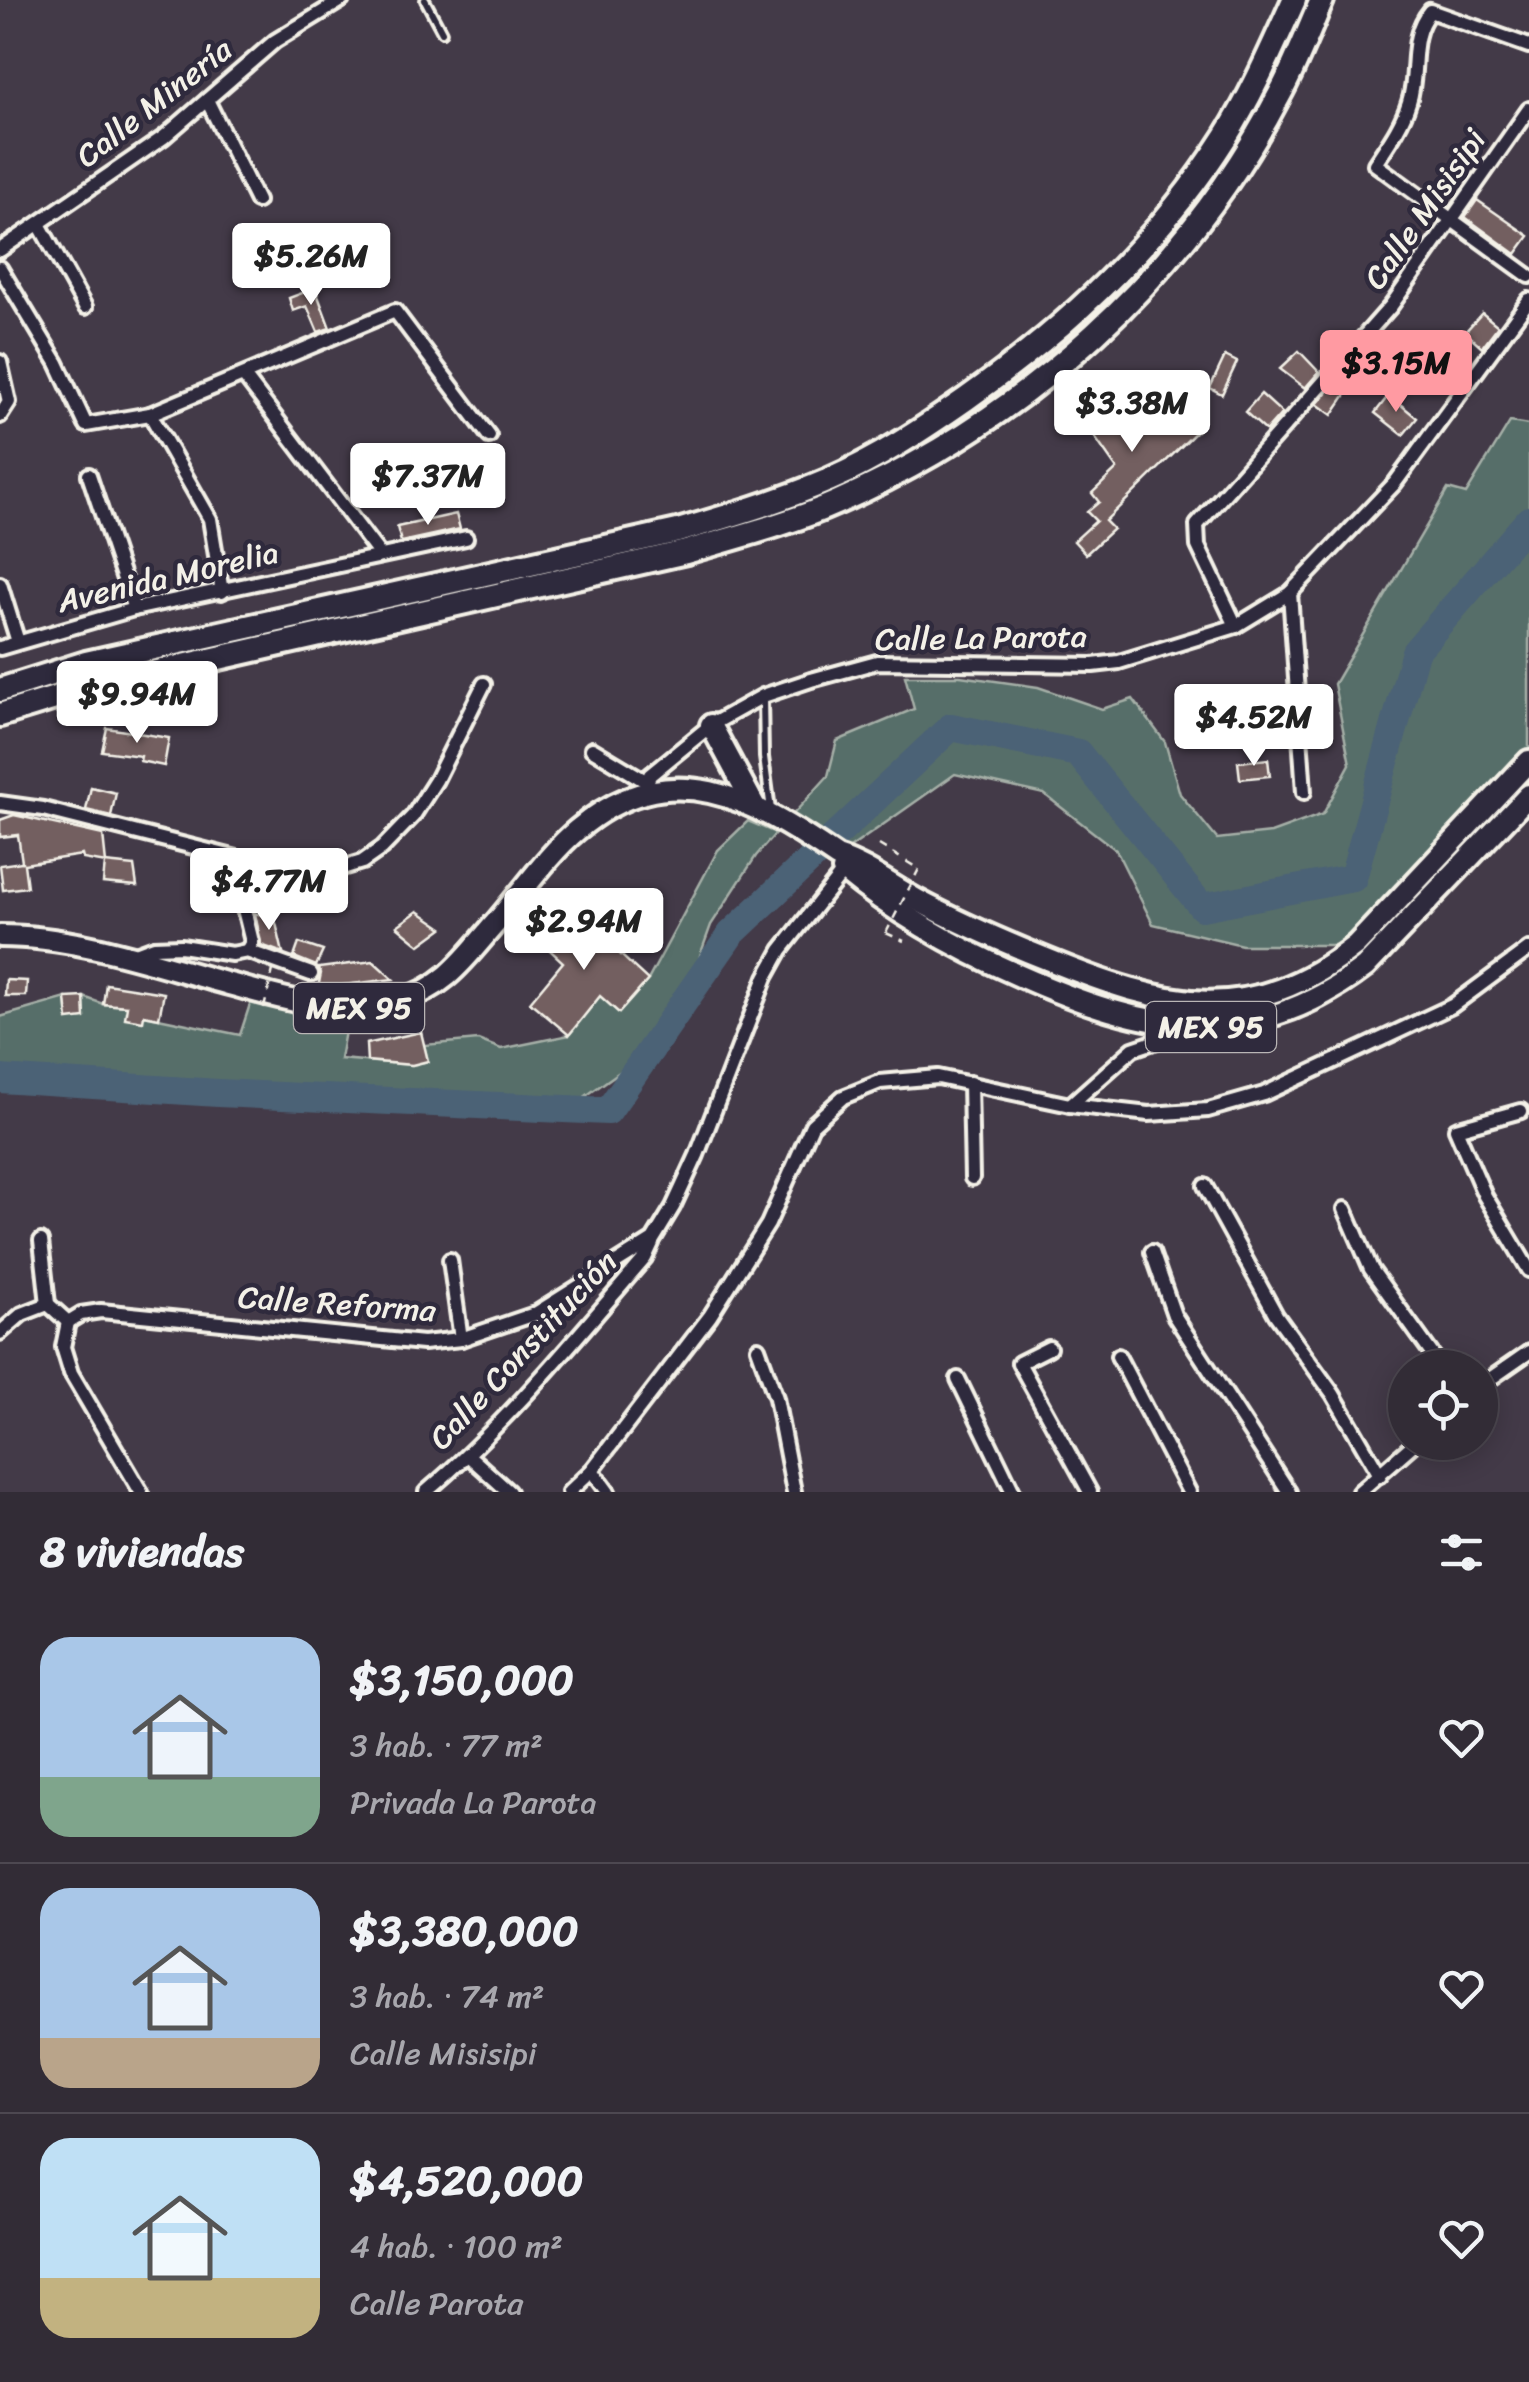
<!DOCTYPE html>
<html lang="es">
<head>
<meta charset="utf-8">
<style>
	body { margin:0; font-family:Sriracha,sans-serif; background:#3d3842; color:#f1f3f6; height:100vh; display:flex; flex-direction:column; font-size:38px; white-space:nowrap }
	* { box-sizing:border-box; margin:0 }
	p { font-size:32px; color:#a8a7ad }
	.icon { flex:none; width:55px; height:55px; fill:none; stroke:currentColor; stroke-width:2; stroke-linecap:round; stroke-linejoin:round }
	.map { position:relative; height:1492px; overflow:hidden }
	.drawer { display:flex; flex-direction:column; background:#322c36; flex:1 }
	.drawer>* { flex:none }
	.buttons { position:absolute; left:1388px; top:1350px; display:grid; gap:20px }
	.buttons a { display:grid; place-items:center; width:110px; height:110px; border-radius:50%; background:#322c36; box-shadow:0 5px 25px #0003,0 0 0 2px #4d4851; font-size:50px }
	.price { position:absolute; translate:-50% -85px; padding:0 22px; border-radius:10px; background:#fff; color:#222; font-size:32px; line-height:65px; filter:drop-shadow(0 2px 5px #0008) }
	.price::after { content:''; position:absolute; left:50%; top:60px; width:30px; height:22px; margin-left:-15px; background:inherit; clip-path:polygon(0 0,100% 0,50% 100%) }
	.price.on { background:#ff9aa2; color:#111 }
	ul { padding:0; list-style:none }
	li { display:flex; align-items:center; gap:30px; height:250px; padding:0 40px }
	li+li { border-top:2px solid #4d4851 }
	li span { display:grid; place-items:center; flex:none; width:280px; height:200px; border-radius:30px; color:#555 }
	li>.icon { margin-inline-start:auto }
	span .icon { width:120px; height:120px; fill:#fffc; stroke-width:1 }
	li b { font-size:42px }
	h2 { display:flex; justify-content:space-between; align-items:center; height:120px; padding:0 40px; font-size:42px }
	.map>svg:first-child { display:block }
</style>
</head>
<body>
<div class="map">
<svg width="1529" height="1492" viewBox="0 0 1529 1492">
	<rect width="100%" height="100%" fill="#433a48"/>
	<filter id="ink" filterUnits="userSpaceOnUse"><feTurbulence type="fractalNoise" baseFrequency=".01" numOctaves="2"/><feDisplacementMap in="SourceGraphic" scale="20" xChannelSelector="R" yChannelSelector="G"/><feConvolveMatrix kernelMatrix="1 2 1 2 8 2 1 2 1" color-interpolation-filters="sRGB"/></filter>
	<g filter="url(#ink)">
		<polygon fill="#576e69" stroke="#a6b0a8" stroke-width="2.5" points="1510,422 1529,425 1529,761 1356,945 1242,945 1153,924 1116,850 1044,794 955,774 837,857 776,833 756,856 711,925 685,997 636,1060 576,1103 512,1114 242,1084 24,1070 0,1074 0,1017 66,998 68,1019 84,1018 84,997 103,1004 127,1006 144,1015 240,1035 251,1001 347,1020 340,1059 412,1065 428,1061 424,1045 478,1040 501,1049 569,1035 600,996 619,1013 648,980 718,850 748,821 776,833 828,776 837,741 914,709 905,676 960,676 1038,687 1102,709 1133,699 1165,742 1180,794 1217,839 1271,833 1323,814 1350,764 1334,684 1448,489 1466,494"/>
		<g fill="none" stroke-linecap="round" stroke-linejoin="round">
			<polyline stroke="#4b6276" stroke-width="28" points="0,1079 218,1093 608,1111 731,934 951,727 1078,753 1202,907 1353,878 1415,652 1529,520"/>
		</g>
		<g fill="#735f60" stroke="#f4f1e8" stroke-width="2.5">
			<polygon points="1477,200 1529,236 1516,254 1465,217"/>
			<polygon points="315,288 330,328 318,332 307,306 293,311 289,298"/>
			<polygon points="1482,313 1498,326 1482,347 1465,332"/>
			<polygon points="1299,351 1319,372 1305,388 1280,369"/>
			<polygon points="1225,356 1237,362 1222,394 1210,388"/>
			<polygon points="1335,384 1347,393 1332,415 1317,404"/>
			<polygon points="1132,387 1160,425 1185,405 1201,427 1105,521 1113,529 1086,554 1074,541 1096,521 1087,512 1099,502 1092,493 1117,469 1087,426"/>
			<polygon points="1261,394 1282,413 1266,431 1245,412"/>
			<polygon points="1389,395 1417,418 1403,435 1375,413"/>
			<polygon points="456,514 460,529 401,542 397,527"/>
			<polygon points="1288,709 1290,733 1261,738 1257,714"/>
			<polygon points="107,728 169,738 164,766 140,761 141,756 102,751"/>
			<polygon points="1268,759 1270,776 1240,779 1238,762"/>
			<polygon points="91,787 116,793 111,816 86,810"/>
			<polygon points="14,815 103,835 106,863 83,859 82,855 24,864 27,887 3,890 0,865 22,862 18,835 0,837 0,820"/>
			<polygon points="105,863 134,866 137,886 103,883"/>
			<polygon points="575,902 590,916 585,922 648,980 619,1013 600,996 569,1035 530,1002 563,962 540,941"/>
			<polygon points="418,911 443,928 420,945 397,926"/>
			<polygon points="255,913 275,919 283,953 261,945"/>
			<polygon points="299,943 323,951 316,966 294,957"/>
			<polygon points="373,961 393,979 318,988 321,973 319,968"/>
			<polygon points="6,980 27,981 26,996 5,996"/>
			<polygon points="106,984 164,993 159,1018 144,1015 143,1021 125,1018 127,1006 103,1004"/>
			<polygon points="84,997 85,1018 68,1020 66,998"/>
			<polygon points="421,1032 428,1061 412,1065 367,1061 366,1044"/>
		</g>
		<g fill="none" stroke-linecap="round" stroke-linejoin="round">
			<g stroke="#f4f1e8" stroke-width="14">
				<g id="service">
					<polyline points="425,0 442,32"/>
					<polyline points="763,698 764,757 771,810"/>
				</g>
			</g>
			<g stroke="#f4f1e8" stroke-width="20">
				<g id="minor">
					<path d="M1529,46L1430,11C1408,37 1419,72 1409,102C1402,125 1388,144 1375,164L1529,276"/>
					<polyline points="207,100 257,201"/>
					<polyline points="39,224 85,307"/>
					<polyline points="0,250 164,137 275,41 342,0"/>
					<polyline points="0,268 57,363 86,425 150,414 395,311 489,436"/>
					<polyline points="0,362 9,402 0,416"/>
					<polyline points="244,376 380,555"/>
					<polyline points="150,414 210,519 222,592"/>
					<polyline points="89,475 134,609"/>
					<polyline points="0,584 18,642"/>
					<polyline points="1290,593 1304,792"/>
					<polyline points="1236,626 1198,546 1197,525 1391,306 1529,109"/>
					<polyline points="0,648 134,609 466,538"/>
					<polyline points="592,749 647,782"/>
					<polyline points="643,793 650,775 711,725 763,696 811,680 877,662 1093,665 1119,662 1236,626 1290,593 1395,483 1529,300"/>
					<polyline points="0,803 43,809 312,877 362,862 382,848 413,816 436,780 484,684"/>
					<polyline points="232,859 252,942 247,951"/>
					<polyline points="130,956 154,947 181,946 232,954 247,951 311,974"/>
					<polyline points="970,1083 972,1178"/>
					<polyline points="1070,1105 1133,1049 1192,1029"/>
					<polyline points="1521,1111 1456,1129 1485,1196 1529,1270"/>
					<polyline points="1205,1186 1276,1315 1333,1394 1380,1475"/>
					<polyline points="1345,1209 1371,1269 1442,1368"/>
					<polyline points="41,1241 48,1304"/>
					<polyline points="1152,1252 1174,1315 1289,1492"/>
					<polyline points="450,1260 461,1339"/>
					<polyline points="68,1322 81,1314 101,1311 423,1343 461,1339 535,1314 653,1240 673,1207 697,1155 766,977 781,950 846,868"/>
					<polyline points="68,1322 63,1347 71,1373 141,1492"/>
					<polyline points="0,1333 22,1314 48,1304 68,1322"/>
					<polyline points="758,1348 776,1398 794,1492"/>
					<polyline points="1049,1348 1019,1363 1090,1492"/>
					<polyline points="1118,1356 1189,1492"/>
					<polyline points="958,1379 1013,1492"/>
					<polyline points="1480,1386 1529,1352"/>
					<polyline points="469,1456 509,1492"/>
					<polyline points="592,1470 608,1492"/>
					<path d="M426,1492C508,1422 575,1339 645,1258L652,1243"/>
					<polyline points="569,1492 592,1470 710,1316 768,1224 812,1125 843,1097 880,1082 938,1077 1070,1105 1149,1114 1208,1110 1264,1094 1452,1006 1529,949"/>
					<polyline points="1359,1492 1416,1442"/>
				</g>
			</g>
			<g stroke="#f4f1e8" stroke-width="28">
				<g id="primary">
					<polyline points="711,725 754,805"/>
					<path d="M843,870C897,915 956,948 1020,976C1144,1031 1250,1055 1365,967L1529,795"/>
					<path d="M0,936C77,936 155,964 229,984C285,999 341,1018 400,1001C445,987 463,961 492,927C518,898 548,854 577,830C670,751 752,799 837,857C866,866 891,886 917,900C960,923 1004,942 1049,960C1164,1007 1251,1029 1356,945L1529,761"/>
				</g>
			</g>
			<g stroke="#f4f1e8" stroke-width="30">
				<g id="motorway">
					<path d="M0,690L86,663L678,531C729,516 780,501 829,480C878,459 923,429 966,399C1068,327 1159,242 1226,136C1253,93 1273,46 1294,0"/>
					<path d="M0,715L91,687L686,552C737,537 789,524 838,502C1025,420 1188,273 1282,90C1297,61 1309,30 1322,0"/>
				</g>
			</g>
			<g stroke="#f4f1e8" stroke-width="2.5" stroke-dasharray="8 8" stroke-linecap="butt">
				<polyline points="879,845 919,869"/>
				<polyline points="886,933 904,941"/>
			</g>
			<use href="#service" stroke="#2f2a3d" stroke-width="6"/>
			<use href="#minor" stroke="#2f2a3d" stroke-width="12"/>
			<use href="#primary" stroke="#2f2a3d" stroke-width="20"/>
			<use href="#motorway" stroke="#2f2a3d" stroke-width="22"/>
			<g stroke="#f4f1e8" stroke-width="2.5" stroke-dasharray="8 8" stroke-linecap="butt">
				<polyline points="886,933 919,869"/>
				<polyline points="264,1008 273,970"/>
			</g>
		</g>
	</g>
	<g text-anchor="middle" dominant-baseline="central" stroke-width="9" stroke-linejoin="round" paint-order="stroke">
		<g fill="#2f2a3d" stroke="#b9b5b5" stroke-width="2.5">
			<rect x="294" y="983" width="130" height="50" rx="8"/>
			<rect x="1146" y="1002" width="130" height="50" rx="8"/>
		</g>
		<g font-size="30" font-weight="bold" fill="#f4f1e8">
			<text x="359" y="1008">MEX 95</text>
			<text x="1211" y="1027">MEX 95</text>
		</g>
		<g font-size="32" fill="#f4f1e8" stroke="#2f2a3d">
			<text transform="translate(154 103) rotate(-38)">Calle Minería</text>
			<text transform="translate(1425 209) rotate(-55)">Calle Misisipi</text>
			<text transform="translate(168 577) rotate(-13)">Avenida Morelia</text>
			<text transform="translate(981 638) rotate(-1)">Calle La Parota</text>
			<text transform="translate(337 1304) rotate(4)">Calle Reforma</text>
			<text transform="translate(523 1350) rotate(-47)">Calle Constitución</text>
		</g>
	</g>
</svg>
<div class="buttons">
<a><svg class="icon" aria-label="locate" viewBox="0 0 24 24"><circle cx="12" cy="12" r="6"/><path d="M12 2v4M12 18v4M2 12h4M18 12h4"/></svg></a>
</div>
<b class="price" style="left:311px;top:308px">$5.26M</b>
<b class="price on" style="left:1396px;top:415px">$3.15M</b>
<b class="price" style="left:1132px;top:455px">$3.38M</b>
<b class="price" style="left:428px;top:528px">$7.37M</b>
<b class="price" style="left:137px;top:746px">$9.94M</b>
<b class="price" style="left:1254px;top:769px">$4.52M</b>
<b class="price" style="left:269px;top:933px">$4.77M</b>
<b class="price" style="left:584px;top:973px">$2.94M</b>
</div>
<section class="drawer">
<h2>8 viviendas<svg class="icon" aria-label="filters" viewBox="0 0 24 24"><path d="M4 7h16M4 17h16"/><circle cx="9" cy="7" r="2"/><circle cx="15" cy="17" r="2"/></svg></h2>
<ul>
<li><span style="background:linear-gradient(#a9c7e8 70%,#7fa58c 0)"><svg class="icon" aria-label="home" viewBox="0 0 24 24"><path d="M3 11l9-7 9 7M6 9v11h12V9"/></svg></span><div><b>$3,150,000</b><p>3 hab. · 77 m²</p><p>Privada La Parota</p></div><svg class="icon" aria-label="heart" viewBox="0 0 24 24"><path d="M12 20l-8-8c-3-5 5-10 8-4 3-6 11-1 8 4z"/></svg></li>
<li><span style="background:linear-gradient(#a9c7e8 75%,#b9a48a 0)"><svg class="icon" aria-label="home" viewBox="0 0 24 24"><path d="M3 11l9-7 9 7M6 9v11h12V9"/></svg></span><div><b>$3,380,000</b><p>3 hab. · 74 m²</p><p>Calle Misisipi</p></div><svg class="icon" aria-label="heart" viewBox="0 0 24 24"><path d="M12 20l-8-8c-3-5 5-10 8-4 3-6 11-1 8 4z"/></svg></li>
<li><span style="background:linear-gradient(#bfe0f5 70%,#c2b280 0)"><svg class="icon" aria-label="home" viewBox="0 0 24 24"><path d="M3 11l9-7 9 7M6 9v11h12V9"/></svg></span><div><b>$4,520,000</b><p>4 hab. · 100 m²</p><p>Calle Parota</p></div><svg class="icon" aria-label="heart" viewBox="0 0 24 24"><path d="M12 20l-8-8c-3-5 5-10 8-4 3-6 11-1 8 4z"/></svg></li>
</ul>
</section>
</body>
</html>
